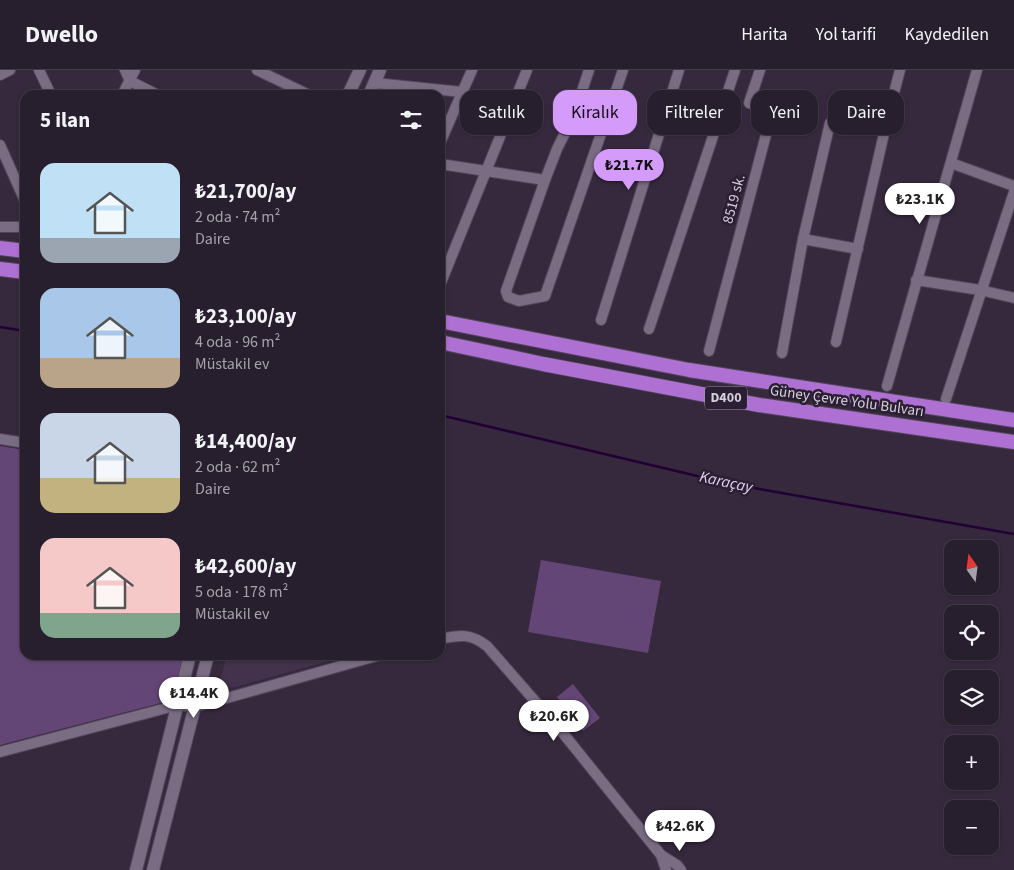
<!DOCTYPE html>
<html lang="tr">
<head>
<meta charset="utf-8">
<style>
	body { margin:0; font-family:"Source Sans 3",sans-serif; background:#342c3a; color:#f1f3f6; height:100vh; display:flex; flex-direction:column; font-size:19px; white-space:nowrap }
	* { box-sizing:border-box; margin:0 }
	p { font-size:16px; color:#a5a2aa }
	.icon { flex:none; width:28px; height:28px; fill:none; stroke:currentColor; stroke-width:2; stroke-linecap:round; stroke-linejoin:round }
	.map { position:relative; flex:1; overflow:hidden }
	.panel { position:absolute; left:20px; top:20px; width:425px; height:570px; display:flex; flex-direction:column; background:#281f2e; border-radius:15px; box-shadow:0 1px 4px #0004,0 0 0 1px #443d4a }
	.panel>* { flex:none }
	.hud { position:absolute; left:460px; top:20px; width:475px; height:45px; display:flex; gap:10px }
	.needle { width:32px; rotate:346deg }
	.buttons { position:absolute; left:944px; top:470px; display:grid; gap:10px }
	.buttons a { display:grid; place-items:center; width:55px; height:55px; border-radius:10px; background:#281f2e; box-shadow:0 1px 4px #0004,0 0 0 1px #443d4a; font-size:25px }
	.price { position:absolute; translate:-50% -42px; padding:0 11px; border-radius:18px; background:#fff; color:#222; font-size:16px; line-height:32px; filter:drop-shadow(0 1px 2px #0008) }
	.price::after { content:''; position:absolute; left:50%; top:30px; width:15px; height:11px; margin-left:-8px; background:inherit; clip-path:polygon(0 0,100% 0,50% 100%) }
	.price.on { background:#d59bfa; color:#111 }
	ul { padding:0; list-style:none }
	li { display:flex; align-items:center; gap:15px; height:125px; padding:0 20px }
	li span { display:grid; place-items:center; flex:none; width:140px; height:100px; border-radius:15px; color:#555 }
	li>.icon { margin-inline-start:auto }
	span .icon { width:60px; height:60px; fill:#fffc; stroke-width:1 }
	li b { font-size:21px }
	h2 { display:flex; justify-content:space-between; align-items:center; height:60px; padding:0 20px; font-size:21px }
	.pill { padding:0 18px; border-radius:15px; background:#281f2e; box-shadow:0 1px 4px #0004,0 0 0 1px #443d4a; font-size:18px; line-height:45px }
	.pill.on { background:#d59bfa; color:#111 }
	header { display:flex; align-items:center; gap:30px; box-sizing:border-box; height:70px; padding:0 25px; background:#281f2e; border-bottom:1px solid #443d4a }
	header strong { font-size:24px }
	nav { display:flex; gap:28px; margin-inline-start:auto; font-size:18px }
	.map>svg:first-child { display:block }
</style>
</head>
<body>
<header>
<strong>Dwello</strong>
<nav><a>Harita</a><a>Yol tarifi</a><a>Kaydedilen</a></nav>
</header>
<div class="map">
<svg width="1014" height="800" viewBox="0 0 1014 800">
	<rect width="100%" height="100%" fill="#36293e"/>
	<g fill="#42324c">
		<polygon points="440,438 446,439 440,494"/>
		<polygon points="227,585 350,585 217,622"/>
	</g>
	<g fill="#644676">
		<polygon points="0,376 25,380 25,585 184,585 172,630 0,675"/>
		<polygon points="541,490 661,511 648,583 528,562"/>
		<polygon points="573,614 600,648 583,661 557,627"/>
	</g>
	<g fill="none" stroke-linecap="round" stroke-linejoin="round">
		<g stroke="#203" stroke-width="2.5">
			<polyline points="0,257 25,261"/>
			<polyline points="440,345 731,414 1014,464"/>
		</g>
		<g stroke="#514658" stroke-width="12">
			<g id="minor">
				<polyline points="39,0 51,25"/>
				<polyline points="125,0 130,11 158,25"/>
				<polyline points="257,0 309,25"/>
				<polyline points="589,0 574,45 557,79 545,110 506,221 508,227 519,231 545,226 623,0"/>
				<polyline points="0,5 10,0"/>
				<polyline points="375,13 462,22"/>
				<polyline points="122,25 135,0"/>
				<polyline points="440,73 472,0"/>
				<polyline points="0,75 25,131"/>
				<polyline points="951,93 1014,116"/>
				<polyline points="440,94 545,110"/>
				<polyline points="0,157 25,157"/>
				<polyline points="803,169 858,179"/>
				<polyline points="916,210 980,220 1014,228"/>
				<polyline points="440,215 527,0"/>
				<polyline points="601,250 679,0"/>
				<polyline points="649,259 735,0"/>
				<polyline points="836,272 889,42 900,0"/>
				<polyline points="709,281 772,42 749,33 760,0"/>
				<polyline points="782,283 803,169 830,53 861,40 889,42"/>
				<polyline points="887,316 977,0"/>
				<polyline points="946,329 1014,122"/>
				<polyline points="0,369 25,373"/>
				<path d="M440,569C460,565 470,563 487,576L562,662L661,785L666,800"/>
				<polyline points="0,682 178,635 195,637 380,585"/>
				<polyline points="661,785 677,795 681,800"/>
			</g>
		</g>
		<g stroke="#514658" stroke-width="14">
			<g id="tertiary">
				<polyline points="348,25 360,0"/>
				<polyline points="369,25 380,0"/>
				<polyline points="136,800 190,585"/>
				<polyline points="153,800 208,585"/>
			</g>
		</g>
		<g stroke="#514658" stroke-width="16">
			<g id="trunk">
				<polyline points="0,178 25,181"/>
				<polyline points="0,199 25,202"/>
				<polyline points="440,251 689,300 1014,350"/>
				<polyline points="440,272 543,294 759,335 1014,372"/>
			</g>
		</g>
		<use href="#minor" stroke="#7a6c83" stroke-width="10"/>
		<use href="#tertiary" stroke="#7a6c83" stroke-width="12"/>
		<use href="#trunk" stroke="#ae71d3" stroke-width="14"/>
	</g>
	<g text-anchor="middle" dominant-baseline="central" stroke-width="5" stroke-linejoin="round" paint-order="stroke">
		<rect fill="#2b1f33" stroke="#a39aa9" stroke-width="1" x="705" y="316.5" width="42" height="23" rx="4"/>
		<g font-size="14" font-weight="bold" fill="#d6cfdc">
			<text x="726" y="328">D400</text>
		</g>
		<g font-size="15" fill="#d6cfdc" stroke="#2b1f33">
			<text transform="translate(734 129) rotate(-75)">8519 sk.</text>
			<text transform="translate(847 331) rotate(8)">Güney Çevre Yolu Bulvarı</text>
		</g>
		<g font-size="16" font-style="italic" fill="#e4cff3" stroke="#2b1f33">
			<text transform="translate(726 412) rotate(12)">Karaçay</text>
		</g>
	</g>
</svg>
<div class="buttons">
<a><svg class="needle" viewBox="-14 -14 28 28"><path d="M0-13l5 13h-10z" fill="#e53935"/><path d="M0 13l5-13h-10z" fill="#a5a2aa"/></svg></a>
<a><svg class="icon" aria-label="locate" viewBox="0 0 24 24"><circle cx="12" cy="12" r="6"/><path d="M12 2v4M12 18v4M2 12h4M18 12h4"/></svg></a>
<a><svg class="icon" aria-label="layers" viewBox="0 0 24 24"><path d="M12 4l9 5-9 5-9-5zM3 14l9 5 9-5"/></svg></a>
<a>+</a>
<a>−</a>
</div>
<b class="price on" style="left:629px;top:121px">₺21.7K</b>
<b class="price" style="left:920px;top:155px">₺23.1K</b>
<b class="price" style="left:194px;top:649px">₺14.4K</b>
<b class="price" style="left:554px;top:672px">₺20.6K</b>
<b class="price" style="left:680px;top:782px">₺42.6K</b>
<div class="hud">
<a class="pill">Satılık</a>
<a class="pill on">Kiralık</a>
<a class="pill">Filtreler</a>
<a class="pill">Yeni</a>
<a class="pill">Daire</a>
</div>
<section class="panel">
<h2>5 ilan<svg class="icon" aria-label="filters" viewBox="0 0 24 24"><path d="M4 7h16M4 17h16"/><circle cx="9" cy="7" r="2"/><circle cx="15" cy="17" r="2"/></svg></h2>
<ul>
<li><span style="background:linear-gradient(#bfe0f5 75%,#9aa5b1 0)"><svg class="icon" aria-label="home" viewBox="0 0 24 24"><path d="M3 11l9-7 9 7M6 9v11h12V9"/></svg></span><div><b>₺21,700/ay</b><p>2 oda · 74 m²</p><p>Daire</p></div></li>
<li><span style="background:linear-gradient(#a9c7e8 70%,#b9a48a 0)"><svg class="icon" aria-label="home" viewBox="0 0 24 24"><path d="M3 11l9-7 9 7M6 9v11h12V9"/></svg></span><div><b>₺23,100/ay</b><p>4 oda · 96 m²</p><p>Müstakil ev</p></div></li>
<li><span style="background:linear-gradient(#c9d6e8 65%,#c2b280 0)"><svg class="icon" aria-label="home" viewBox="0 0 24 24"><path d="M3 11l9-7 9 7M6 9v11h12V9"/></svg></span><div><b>₺14,400/ay</b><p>2 oda · 62 m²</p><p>Daire</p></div></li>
<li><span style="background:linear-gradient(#f6c9c9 75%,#7fa58c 0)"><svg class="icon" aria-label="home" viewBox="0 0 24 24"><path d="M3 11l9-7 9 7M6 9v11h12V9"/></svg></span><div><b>₺42,600/ay</b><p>5 oda · 178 m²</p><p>Müstakil ev</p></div></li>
</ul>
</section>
</div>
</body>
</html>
